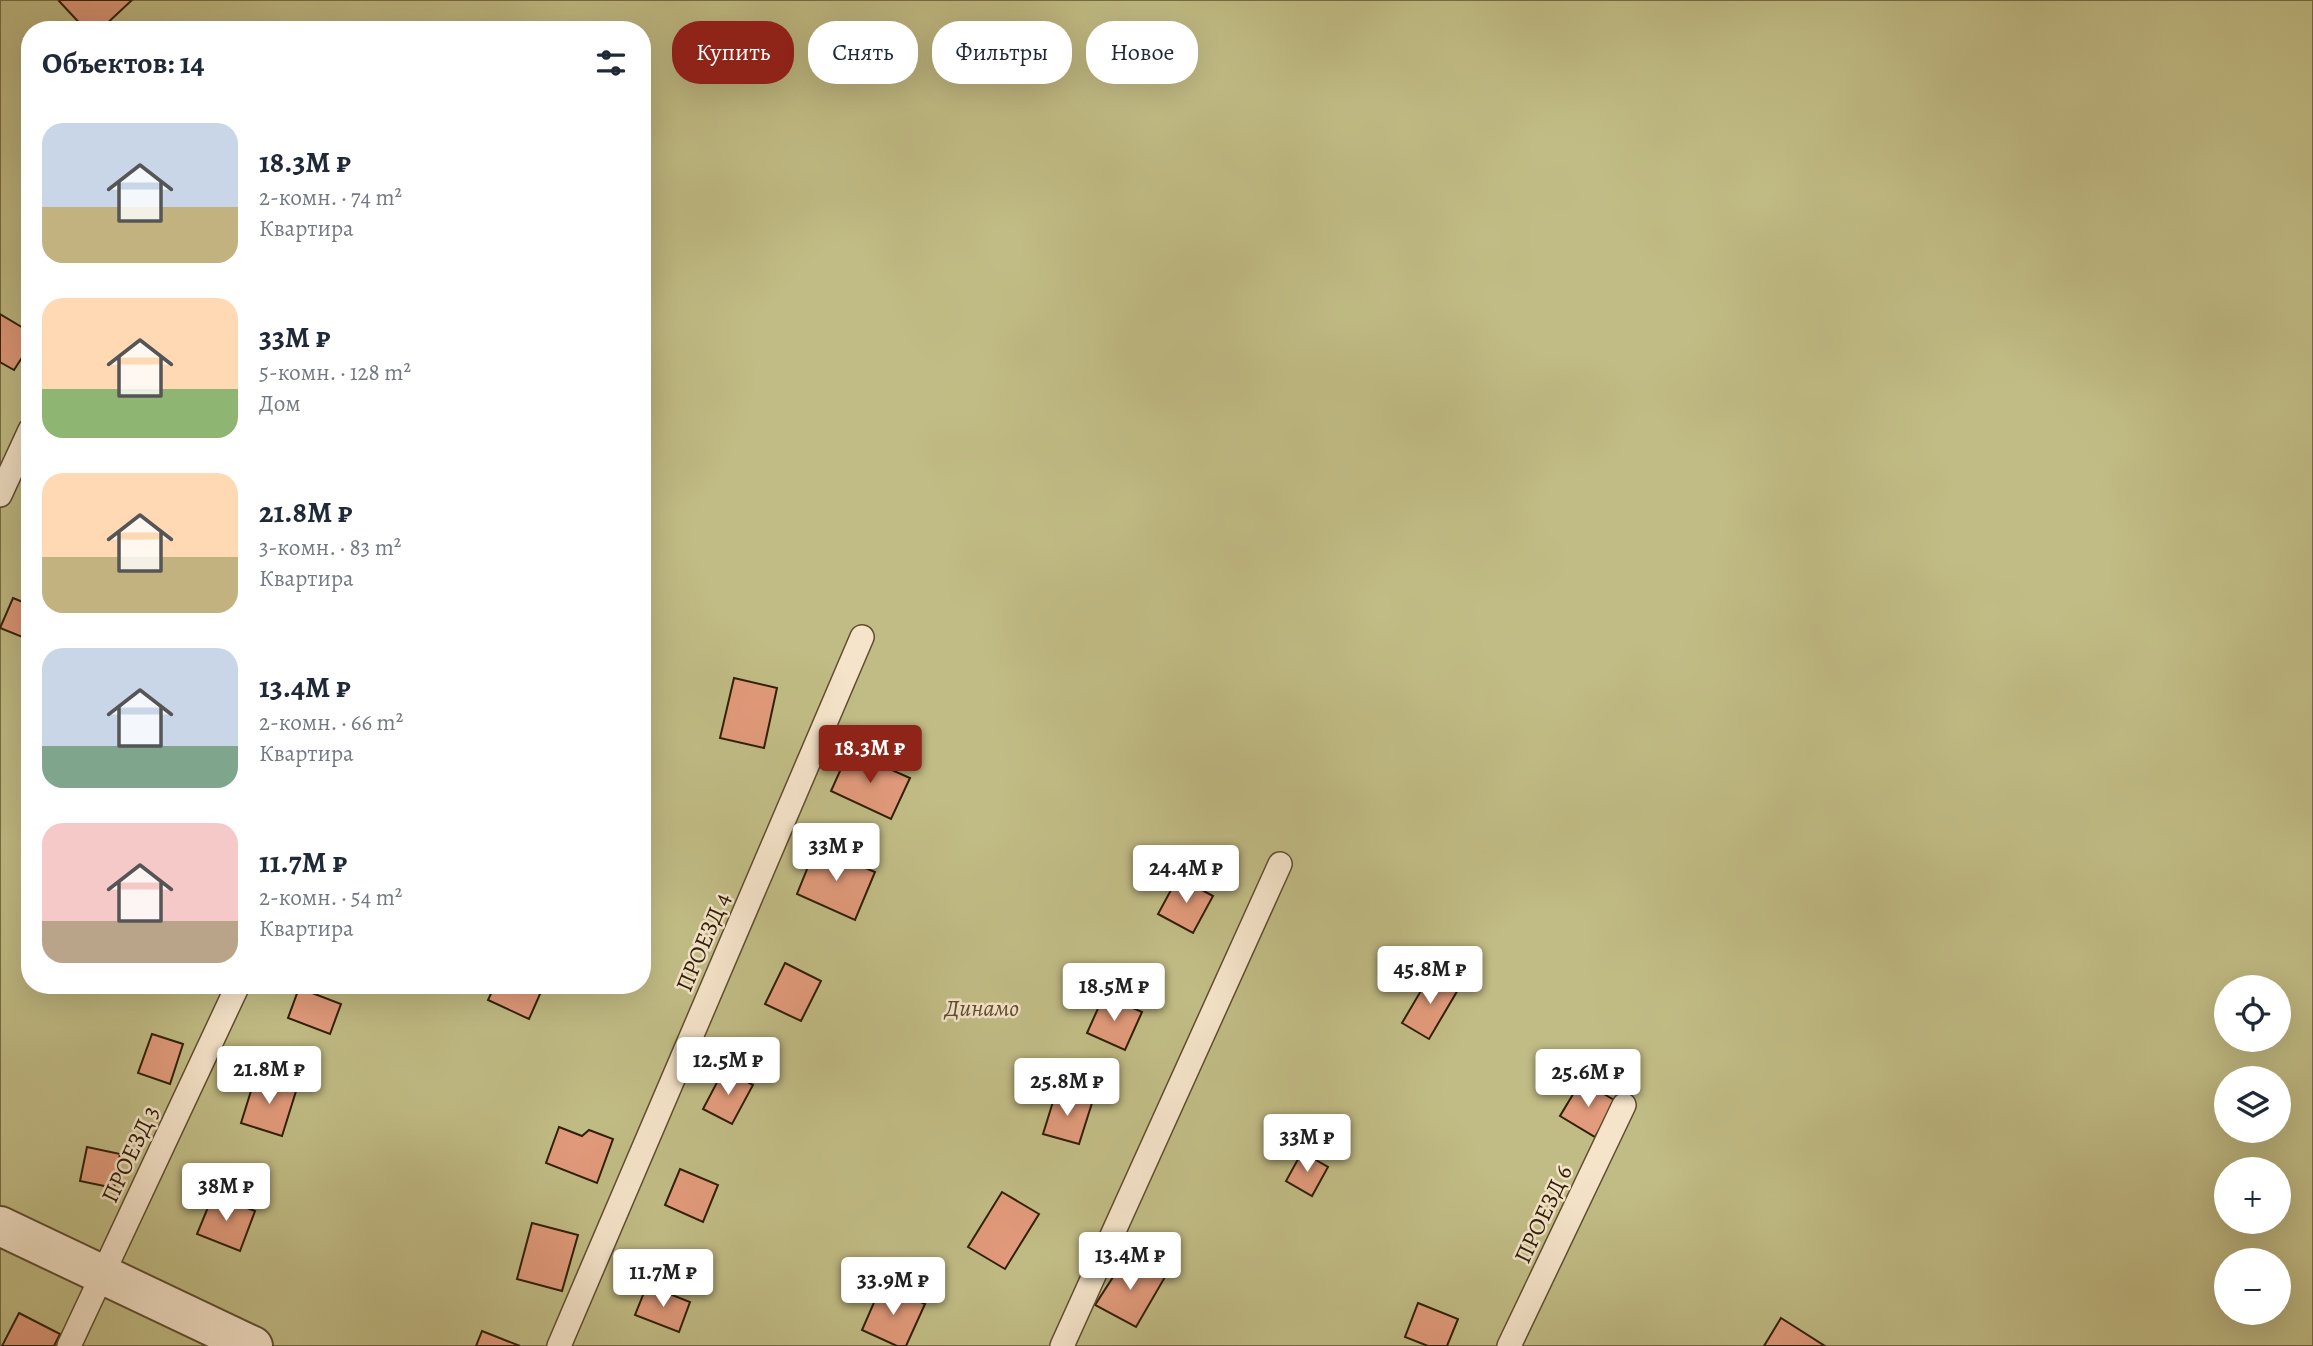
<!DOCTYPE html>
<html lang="ru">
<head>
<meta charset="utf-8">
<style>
	body { margin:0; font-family:Alegreya,serif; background:#f6f6f7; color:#1f2937; height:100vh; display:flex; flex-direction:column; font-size:26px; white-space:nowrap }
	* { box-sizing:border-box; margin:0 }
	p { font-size:23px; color:#747a83 }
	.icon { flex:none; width:38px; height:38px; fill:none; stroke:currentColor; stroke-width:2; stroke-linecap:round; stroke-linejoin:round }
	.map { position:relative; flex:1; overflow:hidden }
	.side { position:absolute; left:21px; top:21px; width:630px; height:973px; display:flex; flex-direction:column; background:#fff; border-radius:28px; box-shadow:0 7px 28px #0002 }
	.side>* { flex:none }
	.hud { position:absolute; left:672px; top:21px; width:665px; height:63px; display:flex; gap:14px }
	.buttons { position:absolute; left:2214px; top:975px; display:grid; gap:14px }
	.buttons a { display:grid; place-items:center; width:77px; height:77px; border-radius:50%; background:#fff; box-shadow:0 7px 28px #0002; font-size:35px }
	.price { position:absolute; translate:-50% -60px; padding:0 16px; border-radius:7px; background:#fff; color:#222; font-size:23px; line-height:46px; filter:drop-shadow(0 2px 4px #0008) }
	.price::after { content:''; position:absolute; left:50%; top:42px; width:21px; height:16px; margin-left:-10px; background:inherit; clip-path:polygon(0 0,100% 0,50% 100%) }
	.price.current { background:#8f2418; color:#fff }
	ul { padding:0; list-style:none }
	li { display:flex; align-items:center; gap:21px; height:175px; padding:0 21px }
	li span { display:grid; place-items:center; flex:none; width:196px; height:140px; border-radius:21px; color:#555 }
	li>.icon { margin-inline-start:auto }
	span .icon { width:84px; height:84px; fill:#fffc; stroke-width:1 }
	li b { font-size:30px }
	h2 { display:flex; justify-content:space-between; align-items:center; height:84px; padding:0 21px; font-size:30px }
	.chip { padding:0 24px; border-radius:28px; background:#fff; box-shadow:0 7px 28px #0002; font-size:24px; line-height:63px }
	.chip.current { background:#8f2418; color:#fff }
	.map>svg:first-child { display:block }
</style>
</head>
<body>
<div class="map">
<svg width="2313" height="1346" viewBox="0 0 2313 1346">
	<rect width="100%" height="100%" fill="#efd6ae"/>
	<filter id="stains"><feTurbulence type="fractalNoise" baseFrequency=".00286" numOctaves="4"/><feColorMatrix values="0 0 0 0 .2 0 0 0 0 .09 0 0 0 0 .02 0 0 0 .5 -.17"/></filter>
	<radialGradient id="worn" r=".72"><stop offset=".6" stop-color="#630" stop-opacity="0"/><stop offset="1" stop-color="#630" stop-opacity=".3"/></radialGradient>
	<path fill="#c1bc85" stroke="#786e46" stroke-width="2" fill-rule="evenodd" d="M0,0H2313V1346H0ZM30,30H642V985H30ZM2226,987H2278V1040H2226ZM2226,1078H2278V1130H2226ZM2226,1169H2278V1222H2226ZM2226,1260H2278V1312H2226Z"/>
	<g fill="#e29b7c" stroke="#301f06" stroke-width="2">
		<polygon points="61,0 132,0 100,30 86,30 59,1"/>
		<polygon points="0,314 30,332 30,345 14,370 0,362"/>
		<polygon points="13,598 30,605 30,640 0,628"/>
		<polygon points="734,678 777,688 764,748 720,738"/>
		<polygon points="849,751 910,778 891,819 831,791"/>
		<polygon points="816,847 875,872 855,920 797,894"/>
		<polygon points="1178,877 1213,896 1193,933 1158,914"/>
		<polygon points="785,963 821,981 801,1021 765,1004"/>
		<polygon points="1432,972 1459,988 1429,1039 1402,1023"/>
		<polygon points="495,985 544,985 529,1019 488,1000"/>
		<polygon points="299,988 341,1004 330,1034 288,1018"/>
		<polygon points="1104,995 1142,1012 1125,1050 1087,1033"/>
		<polygon points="152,1034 183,1044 170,1084 138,1073"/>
		<polygon points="724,1069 753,1085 732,1124 703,1109"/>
		<polygon points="256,1075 297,1088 282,1136 241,1123"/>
		<polygon points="1581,1081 1616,1101 1595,1137 1560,1116"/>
		<polygon points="1056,1092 1092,1103 1079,1144 1043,1134"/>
		<polygon points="559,1127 582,1136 589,1130 613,1139 597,1183 546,1163"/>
		<polygon points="87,1147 120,1154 114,1188 80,1181"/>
		<polygon points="1302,1152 1328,1167 1312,1196 1286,1181"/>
		<polygon points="680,1169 718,1185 703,1222 665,1205"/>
		<polygon points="1002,1192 1039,1214 1005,1269 968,1247"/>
		<polygon points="213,1195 255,1211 240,1251 197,1234"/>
		<polygon points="532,1223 578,1235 562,1291 517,1279"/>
		<polygon points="1126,1257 1165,1277 1136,1327 1095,1305"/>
		<polygon points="882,1284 925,1304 906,1346 897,1346 862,1330"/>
		<polygon points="647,1285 690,1302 679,1332 635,1315"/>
		<polygon points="1418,1303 1458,1319 1447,1346 1428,1346 1405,1337"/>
		<polygon points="19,1313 60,1334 54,1346 2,1346"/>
		<polygon points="1781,1318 1825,1346 1764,1346"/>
		<polygon points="482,1331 520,1346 476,1346"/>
	</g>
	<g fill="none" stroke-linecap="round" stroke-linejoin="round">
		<g stroke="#604d30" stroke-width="26">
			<g id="lane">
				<polyline points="0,495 30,430"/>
				<polyline points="69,1346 238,985"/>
				<polyline points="559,1346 862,637"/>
				<polyline points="1062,1346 1280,864"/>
				<polyline points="1509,1346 1624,1105"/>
			</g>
		</g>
		<g stroke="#604d30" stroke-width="42">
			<polyline id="street" points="0,1226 253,1346"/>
		</g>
		<use href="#lane" stroke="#f5e4ca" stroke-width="23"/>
		<use href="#street" stroke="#f5e4ca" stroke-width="38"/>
	</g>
	<g text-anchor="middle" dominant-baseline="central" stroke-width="5" stroke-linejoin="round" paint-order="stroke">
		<g font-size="24" fill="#301f06" stroke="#f5e4ca">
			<text transform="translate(703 942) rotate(-67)">ПРОЕЗД 4</text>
			<text transform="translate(130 1154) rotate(-65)">ПРОЕЗД 3</text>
			<text transform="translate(1543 1214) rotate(-65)">ПРОЕЗД 6</text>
		</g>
		<g font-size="24" font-style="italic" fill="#5c4e2c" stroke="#f5e4ca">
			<text x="982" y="1008">Динамо</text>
		</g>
	</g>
	<rect width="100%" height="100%" filter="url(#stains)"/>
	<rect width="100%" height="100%" fill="url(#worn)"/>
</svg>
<div class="buttons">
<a><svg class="icon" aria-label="locate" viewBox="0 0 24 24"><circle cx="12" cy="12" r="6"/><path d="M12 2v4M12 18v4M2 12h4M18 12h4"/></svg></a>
<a><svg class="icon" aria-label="layers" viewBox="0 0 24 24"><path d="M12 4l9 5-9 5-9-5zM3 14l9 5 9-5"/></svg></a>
<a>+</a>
<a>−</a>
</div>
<b class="price current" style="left:870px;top:785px">18.3M ₽</b>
<b class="price" style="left:836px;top:883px">33M ₽</b>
<b class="price" style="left:1186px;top:905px">24.4M ₽</b>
<b class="price" style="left:1430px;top:1006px">45.8M ₽</b>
<b class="price" style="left:1114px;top:1023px">18.5M ₽</b>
<b class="price" style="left:728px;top:1097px">12.5M ₽</b>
<b class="price" style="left:269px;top:1106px">21.8M ₽</b>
<b class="price" style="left:1588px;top:1109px">25.6M ₽</b>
<b class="price" style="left:1067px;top:1118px">25.8M ₽</b>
<b class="price" style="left:1307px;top:1174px">33M ₽</b>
<b class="price" style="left:226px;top:1223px">38M ₽</b>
<b class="price" style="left:1130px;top:1292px">13.4M ₽</b>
<b class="price" style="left:663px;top:1309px">11.7M ₽</b>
<b class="price" style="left:893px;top:1317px">33.9M ₽</b>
<div class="hud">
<a class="chip current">Купить</a>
<a class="chip">Снять</a>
<a class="chip">Фильтры</a>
<a class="chip">Новое</a>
</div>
<section class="side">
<h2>Объектов: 14<svg class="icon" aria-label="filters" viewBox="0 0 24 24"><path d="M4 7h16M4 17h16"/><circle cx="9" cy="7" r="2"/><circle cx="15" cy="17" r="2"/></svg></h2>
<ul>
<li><span style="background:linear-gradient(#c9d6e8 60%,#c2b280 0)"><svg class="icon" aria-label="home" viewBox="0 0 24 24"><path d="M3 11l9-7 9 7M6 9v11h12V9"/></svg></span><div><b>18.3M ₽</b><p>2-комн. · 74 m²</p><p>Квартира</p></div></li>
<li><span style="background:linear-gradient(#ffd9b3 65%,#8fb573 0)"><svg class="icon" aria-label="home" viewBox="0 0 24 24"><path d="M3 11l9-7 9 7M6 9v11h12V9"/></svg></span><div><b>33M ₽</b><p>5-комн. · 128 m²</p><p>Дом</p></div></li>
<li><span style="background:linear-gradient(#ffd9b3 60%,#c2b280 0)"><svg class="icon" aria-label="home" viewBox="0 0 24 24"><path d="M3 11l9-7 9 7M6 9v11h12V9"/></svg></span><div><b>21.8M ₽</b><p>3-комн. · 83 m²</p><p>Квартира</p></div></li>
<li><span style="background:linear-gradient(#c9d6e8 70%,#7fa58c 0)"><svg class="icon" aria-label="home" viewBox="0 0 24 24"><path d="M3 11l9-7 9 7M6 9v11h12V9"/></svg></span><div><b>13.4M ₽</b><p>2-комн. · 66 m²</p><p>Квартира</p></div></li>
<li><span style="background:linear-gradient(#f6c9c9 70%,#b9a48a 0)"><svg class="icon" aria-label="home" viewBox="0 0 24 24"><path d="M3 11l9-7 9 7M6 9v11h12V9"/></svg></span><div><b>11.7M ₽</b><p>2-комн. · 54 m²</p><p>Квартира</p></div></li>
</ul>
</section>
</div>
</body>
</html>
